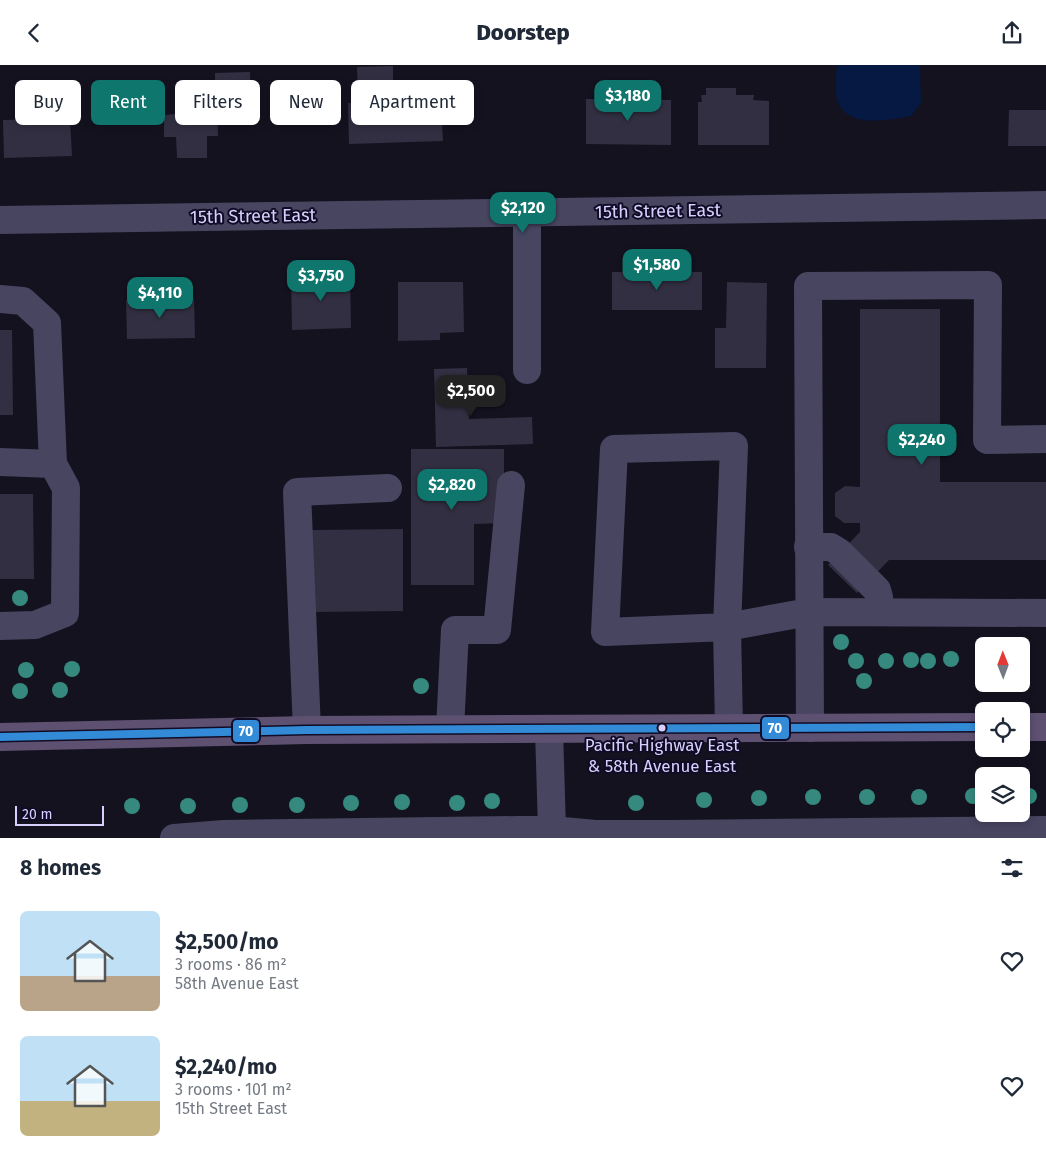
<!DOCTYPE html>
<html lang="en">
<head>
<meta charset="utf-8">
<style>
	body { margin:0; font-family:"Fira Sans",sans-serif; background:#f6f6f7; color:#1f2937; height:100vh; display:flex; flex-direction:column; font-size:19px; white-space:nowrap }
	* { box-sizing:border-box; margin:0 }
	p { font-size:16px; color:#747a83 }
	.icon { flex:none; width:28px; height:28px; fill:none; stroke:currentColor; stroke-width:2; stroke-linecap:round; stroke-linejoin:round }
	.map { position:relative; height:773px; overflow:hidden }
	.sheet { display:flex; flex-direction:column; background:#fff; flex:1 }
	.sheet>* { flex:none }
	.top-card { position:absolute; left:15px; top:15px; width:500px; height:45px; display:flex; gap:10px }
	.needle { width:32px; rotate:359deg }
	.tools { position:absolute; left:975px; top:572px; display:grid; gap:10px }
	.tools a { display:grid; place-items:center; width:55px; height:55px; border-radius:8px; background:#fff; box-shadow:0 2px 8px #0003; font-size:25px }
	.scale { position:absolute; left:15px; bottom:12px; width:89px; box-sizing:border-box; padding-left:5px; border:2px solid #d7d0ff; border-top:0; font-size:14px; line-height:18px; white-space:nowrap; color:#d7d0ff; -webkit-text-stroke:4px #110c25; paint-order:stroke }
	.price { position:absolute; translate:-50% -42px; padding:0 11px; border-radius:10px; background:#0f766e; color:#fff; font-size:16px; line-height:32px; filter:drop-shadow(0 1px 2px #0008) }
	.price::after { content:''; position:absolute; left:50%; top:30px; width:15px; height:11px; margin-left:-8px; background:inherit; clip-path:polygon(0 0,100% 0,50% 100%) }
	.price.current { background:#222; color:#fff }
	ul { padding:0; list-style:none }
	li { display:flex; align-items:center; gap:15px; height:125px; padding:0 20px }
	li span { display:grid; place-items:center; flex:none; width:140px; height:100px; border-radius:8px; color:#555 }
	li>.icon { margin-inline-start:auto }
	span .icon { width:60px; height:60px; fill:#fffc; stroke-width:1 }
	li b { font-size:21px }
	h2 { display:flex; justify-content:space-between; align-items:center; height:60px; padding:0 20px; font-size:21px }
	.pill { padding:0 18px; border-radius:8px; background:#fff; box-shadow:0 2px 8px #0003; font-size:18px; line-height:45px }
	.pill.current { background:#0f766e; color:#fff }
	header { display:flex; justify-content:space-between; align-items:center; height:65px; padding:0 20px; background:#fff; font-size:22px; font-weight:800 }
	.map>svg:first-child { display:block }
</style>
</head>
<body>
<header><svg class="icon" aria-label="back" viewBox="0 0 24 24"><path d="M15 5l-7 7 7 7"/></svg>Doorstep<svg class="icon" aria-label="share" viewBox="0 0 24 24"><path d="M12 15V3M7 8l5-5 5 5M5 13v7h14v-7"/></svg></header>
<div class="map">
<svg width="1046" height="773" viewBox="0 0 1046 773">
	<rect width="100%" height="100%" fill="#14121f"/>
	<path fill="#051942" d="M837,0H920L921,38L911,51C886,56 840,65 836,28C835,19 836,9 837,0Z"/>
	<g fill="#322f42">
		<polygon points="393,1 393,18 408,17 409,38 441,37 443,76 349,79 348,38 358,38 357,2"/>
		<polygon points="250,7 251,40 217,41 218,71 207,71 207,93 177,93 176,72 164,72 164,50 176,49 176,25 215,25 215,8"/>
		<polygon points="706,23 736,23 736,30 754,30 753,35 769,36 769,80 698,80 698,37 702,37 701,30 706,30"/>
		<polygon points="586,34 671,35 671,80 586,79"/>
		<polygon points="1009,45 1046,45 1046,81 1008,81"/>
		<polygon points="70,53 72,91 4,93 3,55"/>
		<rect x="612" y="207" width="90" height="38"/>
		<polygon points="350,210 351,263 292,265 291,211"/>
		<polygon points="398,217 463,217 464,267 440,268 440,275 398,276"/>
		<polygon points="727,217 767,218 766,303 715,303 715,263 726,263"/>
		<polygon points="194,234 195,273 127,274 126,235"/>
		<polygon points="860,244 940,244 940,417 1046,417 1046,495 889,495 857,528 828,500 860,467 860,458 844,458 835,451 835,428 845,421 860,422"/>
		<polygon points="0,265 12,265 13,350 0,350"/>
		<polygon points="467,303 469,354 532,352 533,379 436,382 434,304"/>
		<polygon points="411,384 504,384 504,458 474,459 474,520 411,520"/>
		<polygon points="0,429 33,429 34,514 0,514"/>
		<polygon points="403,464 403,546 312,547 312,465"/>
	</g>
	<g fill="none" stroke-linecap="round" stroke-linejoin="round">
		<g stroke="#484561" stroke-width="28">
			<polyline points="527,148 527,305"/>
			<polyline points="0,155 1046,140"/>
			<polyline points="0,234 23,236 47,258 53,399"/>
			<polyline points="0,397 53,399 66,423 65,548 35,560 0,561"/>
			<polyline points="808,482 831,482 839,487 877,525 879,532 879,547"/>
			<polyline points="729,663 727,562 605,567 614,384 734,381 727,562 809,547 1046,548"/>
			<polyline points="810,663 808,221 988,220 987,375 1046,374"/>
			<polyline points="450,664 455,565 497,565 511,420"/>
			<polyline points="549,664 552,765"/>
			<polyline points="307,665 297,427 388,423"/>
			<polyline points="174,773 224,769 519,765 552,765 595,769 672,769 1046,765"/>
		</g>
		<g stroke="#5d5071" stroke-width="28">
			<polyline points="1021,662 1046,662"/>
			<polyline points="0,672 307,665 984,662"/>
		</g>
		<g stroke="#110c25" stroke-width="11">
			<polyline id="bus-1" points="0,672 307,665 984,662"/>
		</g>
		<use href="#bus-1" stroke="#338bd7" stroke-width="8"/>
	</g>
	<g fill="#35897e">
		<circle cx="20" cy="533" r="8"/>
		<circle cx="841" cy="577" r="8"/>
		<circle cx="951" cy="594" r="8"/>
		<circle cx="911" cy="595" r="8"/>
		<circle cx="856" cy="596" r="8"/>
		<circle cx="886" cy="596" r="8"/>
		<circle cx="928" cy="596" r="8"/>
		<circle cx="72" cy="604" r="8"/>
		<circle cx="26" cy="605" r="8"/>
		<circle cx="864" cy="616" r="8"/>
		<circle cx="421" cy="621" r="8"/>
		<circle cx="60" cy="625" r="8"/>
		<circle cx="20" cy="626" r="8"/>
		<circle cx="973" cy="731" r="8"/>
		<circle cx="1029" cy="731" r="8"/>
		<circle cx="813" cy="732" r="8"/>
		<circle cx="867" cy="732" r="8"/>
		<circle cx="919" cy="732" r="8"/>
		<circle cx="759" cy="733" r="8"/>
		<circle cx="704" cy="735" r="8"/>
		<circle cx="492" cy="736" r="8"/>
		<circle cx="402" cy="737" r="8"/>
		<circle cx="351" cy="738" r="8"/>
		<circle cx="457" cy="738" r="8"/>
		<circle cx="636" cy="738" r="8"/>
		<circle cx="240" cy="740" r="8"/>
		<circle cx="297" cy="740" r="8"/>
		<circle cx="132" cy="741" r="8"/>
		<circle cx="188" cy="741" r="8"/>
	</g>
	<circle fill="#d7d0ff" stroke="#110c25" stroke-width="2" cx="662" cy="663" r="4.5"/>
	<g text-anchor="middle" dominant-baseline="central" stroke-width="4" stroke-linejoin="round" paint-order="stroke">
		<g font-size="17" fill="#d7d0ff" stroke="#110c25">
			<text x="662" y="680">Pacific Highway East<tspan x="662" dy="21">&amp; 58th Avenue East</tspan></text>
		</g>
		<g font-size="18" fill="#d7d0ff" stroke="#110c25">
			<text transform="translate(658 146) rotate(-1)">15th Street East</text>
			<text transform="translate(253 151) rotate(-1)">15th Street East</text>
		</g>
	</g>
	<g stroke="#110c25" stroke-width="2">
		<rect x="761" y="651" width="29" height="24" rx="5" fill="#338bd7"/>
		<rect x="232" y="654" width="28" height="24" rx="5" fill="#338bd7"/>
	</g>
	<g font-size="14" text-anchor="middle" font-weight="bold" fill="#fff">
		<text x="775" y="668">70</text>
		<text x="246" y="671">70</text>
	</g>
</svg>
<div class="tools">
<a><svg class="needle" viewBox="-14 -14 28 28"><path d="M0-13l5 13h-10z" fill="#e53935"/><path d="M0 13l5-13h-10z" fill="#747a83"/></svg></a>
<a><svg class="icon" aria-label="locate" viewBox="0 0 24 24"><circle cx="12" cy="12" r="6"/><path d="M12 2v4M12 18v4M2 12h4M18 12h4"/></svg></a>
<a><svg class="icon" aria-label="layers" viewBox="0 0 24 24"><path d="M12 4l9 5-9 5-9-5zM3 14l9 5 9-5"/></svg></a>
</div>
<div class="scale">20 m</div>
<b class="price" style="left:628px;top:57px">$3,180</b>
<b class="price" style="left:523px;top:169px">$2,120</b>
<b class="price" style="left:657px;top:226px">$1,580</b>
<b class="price" style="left:321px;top:237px">$3,750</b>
<b class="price" style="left:160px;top:254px">$4,110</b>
<b class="price current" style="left:471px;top:352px">$2,500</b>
<b class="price" style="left:922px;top:401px">$2,240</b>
<b class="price" style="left:452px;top:446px">$2,820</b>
<div class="top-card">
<a class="pill">Buy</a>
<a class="pill current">Rent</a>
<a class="pill">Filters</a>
<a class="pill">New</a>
<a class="pill">Apartment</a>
</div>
</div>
<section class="sheet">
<h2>8 homes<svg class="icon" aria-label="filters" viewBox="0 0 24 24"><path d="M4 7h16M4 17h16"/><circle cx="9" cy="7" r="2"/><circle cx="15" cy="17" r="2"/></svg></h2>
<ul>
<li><span style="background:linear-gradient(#bfe0f5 65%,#b9a48a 0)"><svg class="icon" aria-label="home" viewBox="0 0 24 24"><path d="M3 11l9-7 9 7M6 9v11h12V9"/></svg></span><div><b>$2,500/mo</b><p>3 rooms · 86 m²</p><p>58th Avenue East</p></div><svg class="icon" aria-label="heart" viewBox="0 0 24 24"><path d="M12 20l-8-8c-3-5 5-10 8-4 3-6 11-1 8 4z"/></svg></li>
<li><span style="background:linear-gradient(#bfe0f5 65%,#c2b280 0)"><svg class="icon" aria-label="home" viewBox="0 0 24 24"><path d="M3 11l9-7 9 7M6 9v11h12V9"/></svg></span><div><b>$2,240/mo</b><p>3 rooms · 101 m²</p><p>15th Street East</p></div><svg class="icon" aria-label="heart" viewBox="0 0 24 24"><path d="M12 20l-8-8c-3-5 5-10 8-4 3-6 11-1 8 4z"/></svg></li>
</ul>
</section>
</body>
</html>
